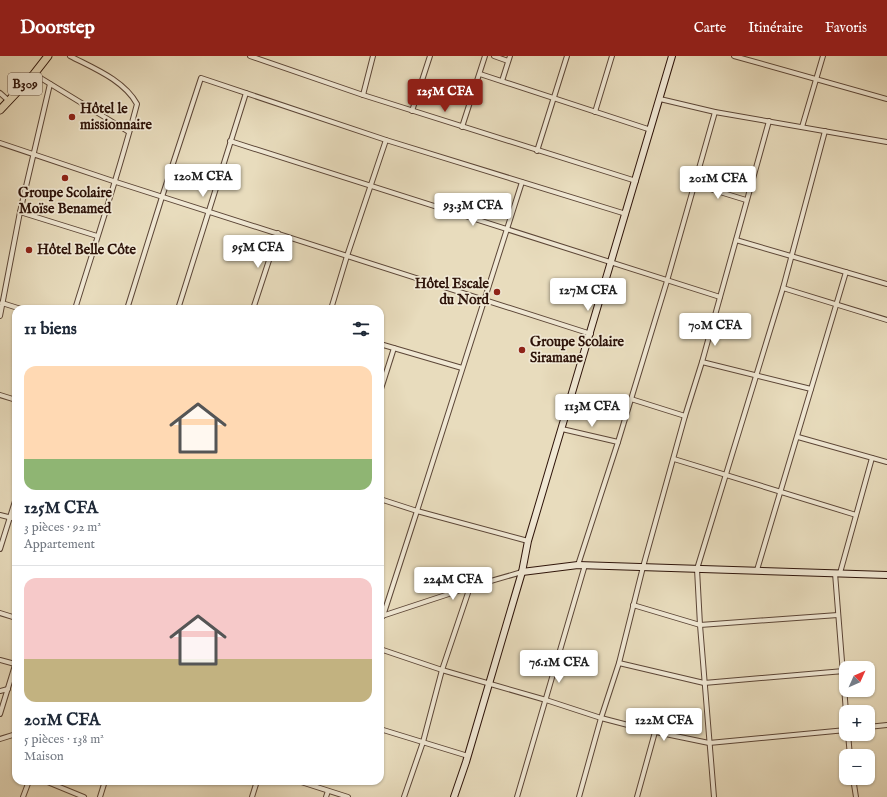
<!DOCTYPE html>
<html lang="fr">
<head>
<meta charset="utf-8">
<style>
	body { margin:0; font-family:"IM FELL English",serif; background:#f2f2f3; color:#1f2937; height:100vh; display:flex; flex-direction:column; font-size:15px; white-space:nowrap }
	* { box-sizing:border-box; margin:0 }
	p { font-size:13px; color:#747a83 }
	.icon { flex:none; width:22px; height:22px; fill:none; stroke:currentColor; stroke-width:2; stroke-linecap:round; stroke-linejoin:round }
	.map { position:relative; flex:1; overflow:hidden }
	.sheet { position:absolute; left:12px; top:249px; width:372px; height:480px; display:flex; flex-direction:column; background:#fff; border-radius:12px; box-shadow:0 1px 3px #0004 }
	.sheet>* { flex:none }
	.needle { width:26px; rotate:45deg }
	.buttons { position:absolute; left:839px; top:605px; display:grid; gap:8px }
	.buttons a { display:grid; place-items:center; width:36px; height:36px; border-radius:8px; background:#fff; box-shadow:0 1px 3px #0004; font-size:20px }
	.price { position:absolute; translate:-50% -34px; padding:0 9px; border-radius:4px; background:#fff; color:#222; font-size:13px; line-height:26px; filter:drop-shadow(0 1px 2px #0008) }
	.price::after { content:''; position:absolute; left:50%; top:24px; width:12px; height:9px; margin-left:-6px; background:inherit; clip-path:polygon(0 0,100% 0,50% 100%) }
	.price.on { background:#8f2418; color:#fff }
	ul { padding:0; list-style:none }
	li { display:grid; align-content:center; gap:8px; height:212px; padding:0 12px }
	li+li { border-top:1px solid #e0e1e3 }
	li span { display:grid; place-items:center; height:124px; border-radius:12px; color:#555 }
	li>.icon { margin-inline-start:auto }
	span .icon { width:72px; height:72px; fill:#fffc; stroke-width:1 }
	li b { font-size:17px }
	h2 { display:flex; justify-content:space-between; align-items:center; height:48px; padding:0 12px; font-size:17px }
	header { display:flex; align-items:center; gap:24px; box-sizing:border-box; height:56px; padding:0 20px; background:#8f2418; color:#fff }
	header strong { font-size:19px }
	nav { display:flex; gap:22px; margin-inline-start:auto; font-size:14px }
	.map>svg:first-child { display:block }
</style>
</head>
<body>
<header>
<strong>Doorstep</strong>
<nav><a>Carte</a><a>Itinéraire</a><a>Favoris</a></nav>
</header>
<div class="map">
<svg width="887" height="741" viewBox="0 0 887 741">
	<rect width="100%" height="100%" fill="#e8dcbd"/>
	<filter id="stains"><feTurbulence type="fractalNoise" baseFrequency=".005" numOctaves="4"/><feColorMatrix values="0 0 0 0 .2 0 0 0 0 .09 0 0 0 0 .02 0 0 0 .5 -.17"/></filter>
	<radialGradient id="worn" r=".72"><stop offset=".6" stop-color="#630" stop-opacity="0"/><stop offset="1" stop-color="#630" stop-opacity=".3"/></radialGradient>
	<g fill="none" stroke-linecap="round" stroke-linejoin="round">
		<g stroke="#5c4637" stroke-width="6">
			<g id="street">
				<path d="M70,0C93,12 124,24 137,48C119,117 96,185 75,253"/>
				<polyline points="250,0 363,39 636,125"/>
				<polyline points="494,0 508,5"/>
				<polyline points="734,0 887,43"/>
				<polyline points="34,18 129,76"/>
				<polyline points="480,18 651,74"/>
				<polyline points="502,25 510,0"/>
				<polyline points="0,37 9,45"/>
				<polyline points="363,39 373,0"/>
				<polyline points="660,43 715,56 887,86"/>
				<polyline points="412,55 430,0"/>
				<polyline points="595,56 612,0"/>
				<polyline points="462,71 485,0"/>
				<polyline points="802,71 823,0"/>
				<polyline points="230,85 720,241"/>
				<polyline points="0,87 116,126 591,278"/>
				<polyline points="537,95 567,0"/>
				<polyline points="694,128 746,144"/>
				<polyline points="20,156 97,180"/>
				<polyline points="736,184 887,228"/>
				<polyline points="783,232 887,264"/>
				<polyline points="2,247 21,253"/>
				<polyline points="127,253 162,141 201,22 386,84 626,158"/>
				<polyline points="178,253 246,37"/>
				<polyline points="253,253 278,177"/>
				<polyline points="331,253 347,200 386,84"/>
				<polyline points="0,260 20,156 50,28"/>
				<polyline points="380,288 462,312"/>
				<polyline points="702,306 811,333"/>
				<polyline points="380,336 394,292"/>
				<polyline points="0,339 16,344"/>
				<polyline points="631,343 685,360"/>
				<polyline points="562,373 618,386"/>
				<polyline points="798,381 887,406"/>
				<polyline points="674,403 856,459"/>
				<polyline points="380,443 417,455 528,485"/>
				<polyline points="0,459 16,463"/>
				<polyline points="0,493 16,442"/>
				<polyline points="578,509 618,386 667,225 715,56"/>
				<polyline points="757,514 846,216"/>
				<polyline points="835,517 846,656"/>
				<polyline points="840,517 872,402"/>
				<polyline points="633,549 700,569 838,559"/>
				<polyline points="0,557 16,562"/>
				<polyline points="382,560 470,531 522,516"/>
				<polyline points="383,560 417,455 522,126"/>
				<polyline points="380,593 442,614 546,644 601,662 651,675 709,687 846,674"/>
				<polyline points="0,604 15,608"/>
				<polyline points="619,607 704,627 844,615"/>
				<polyline points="0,635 8,633"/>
				<polyline points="0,658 16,606"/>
				<polyline points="868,671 887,669"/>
				<polyline points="380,673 468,700"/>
				<polyline points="848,678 850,700"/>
				<polyline points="0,683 16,678"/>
				<polyline points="853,722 856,741"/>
				<polyline points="45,725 84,741"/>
				<polyline points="298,725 348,741"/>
				<polyline points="23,741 29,725"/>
				<polyline points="100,741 105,725"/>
				<polyline points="252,741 257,725"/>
				<polyline points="326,741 328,735"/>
				<polyline points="404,741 423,686 442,614 470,531"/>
				<polyline points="517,741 585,509"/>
				<polyline points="579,741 601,662 619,607 643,511 685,360 702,306 769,65"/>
				<polyline points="637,741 655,676"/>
				<polyline points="714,741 700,569 697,513 783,232 825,75"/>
			</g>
		</g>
		<g stroke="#2e140a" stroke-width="8">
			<g id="secondary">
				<polyline points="522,516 578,509 887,519"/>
				<polyline points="454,741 466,706 522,516 528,485 672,0"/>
			</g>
		</g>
		<g stroke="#2e140a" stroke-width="9">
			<polyline id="primary" points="0,54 34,18 48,0"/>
		</g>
		<use href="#street" stroke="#f0e8d4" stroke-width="4"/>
		<use href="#secondary" stroke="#f0e8d4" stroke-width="6"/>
		<use href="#primary" stroke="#e8dcbd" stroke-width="7"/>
	</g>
	<g fill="#8f2418" stroke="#f0e8d4" stroke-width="1.5">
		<circle cx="72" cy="61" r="4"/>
		<circle cx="65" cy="122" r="4"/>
		<circle cx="29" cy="194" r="4"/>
		<circle cx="497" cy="236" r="4"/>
		<circle cx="522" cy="294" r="4"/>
	</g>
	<g text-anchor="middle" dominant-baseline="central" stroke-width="3.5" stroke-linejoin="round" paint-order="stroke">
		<rect fill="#f0e8d4" stroke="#685447" stroke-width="1" x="8" y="17" width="34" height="22" rx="3"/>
		<g font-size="13" font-weight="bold" fill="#2e140a">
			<text x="25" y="28">B309</text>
		</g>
		<g font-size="14" font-weight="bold" fill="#2e140a" stroke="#f0e8d4" text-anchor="start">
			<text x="80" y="53">Hôtel le<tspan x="80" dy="16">missionnaire</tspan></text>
			<text x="65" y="137" text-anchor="middle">Groupe Scolaire<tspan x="65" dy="16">Moïse Benamed</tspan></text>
			<text x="37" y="194">Hôtel Belle Côte</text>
			<text x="489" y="228" text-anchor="end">Hôtel Escale<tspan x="489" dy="16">du Nord</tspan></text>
			<text x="530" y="286">Groupe Scolaire<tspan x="530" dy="16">Siramane</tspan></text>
		</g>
	</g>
	<rect width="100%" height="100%" filter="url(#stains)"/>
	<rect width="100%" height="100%" fill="url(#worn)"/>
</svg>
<div class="buttons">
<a><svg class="needle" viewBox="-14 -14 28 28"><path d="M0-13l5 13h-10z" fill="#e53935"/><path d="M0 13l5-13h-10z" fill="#747a83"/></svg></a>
<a>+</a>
<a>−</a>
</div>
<b class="price on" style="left:445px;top:57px">125M CFA</b>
<b class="price" style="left:203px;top:142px">120M CFA</b>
<b class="price" style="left:718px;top:144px">201M CFA</b>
<b class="price" style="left:473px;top:171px">93.3M CFA</b>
<b class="price" style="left:258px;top:213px">95M CFA</b>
<b class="price" style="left:588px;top:256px">127M CFA</b>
<b class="price" style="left:715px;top:291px">70M CFA</b>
<b class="price" style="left:592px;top:372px">113M CFA</b>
<b class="price" style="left:453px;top:545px">224M CFA</b>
<b class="price" style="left:559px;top:628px">76.1M CFA</b>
<b class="price" style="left:664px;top:686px">122M CFA</b>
<section class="sheet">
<h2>11 biens<svg class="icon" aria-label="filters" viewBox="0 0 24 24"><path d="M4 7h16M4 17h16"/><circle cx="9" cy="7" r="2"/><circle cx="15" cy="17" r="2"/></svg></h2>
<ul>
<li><span style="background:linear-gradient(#ffd9b3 75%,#8fb573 0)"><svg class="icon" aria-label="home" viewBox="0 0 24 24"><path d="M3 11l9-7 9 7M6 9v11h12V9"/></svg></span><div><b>125M CFA</b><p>3 pièces · 92 m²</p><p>Appartement</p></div></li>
<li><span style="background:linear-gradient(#f6c9c9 65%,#c2b280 0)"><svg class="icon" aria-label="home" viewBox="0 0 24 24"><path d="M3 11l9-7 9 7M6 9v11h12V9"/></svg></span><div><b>201M CFA</b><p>5 pièces · 138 m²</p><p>Maison</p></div></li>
</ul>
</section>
</div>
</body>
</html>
